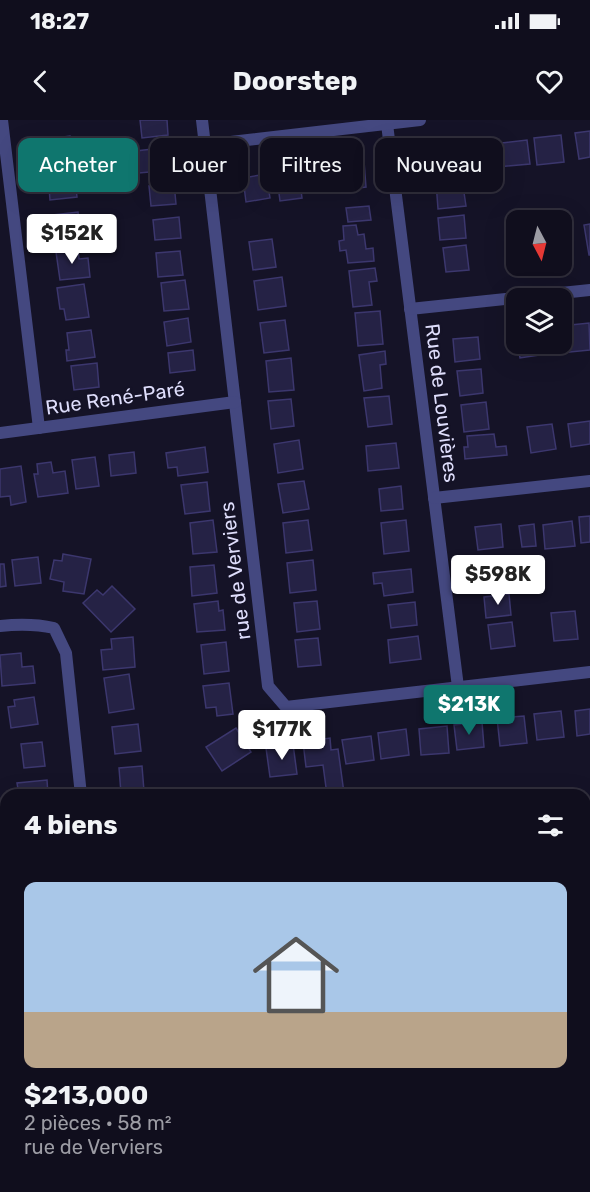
<!DOCTYPE html>
<html lang="fr">
<head>
<meta charset="utf-8">
<style>
	body { margin:0; font-family:Rubik,sans-serif; background:#191726; color:#f1f3f6; height:100vh; display:flex; flex-direction:column; font-size:22px; white-space:nowrap }
	* { box-sizing:border-box; margin:0 }
	p { font-size:20px; color:#9c9ca4 }
	.icon { flex:none; width:33px; height:33px; fill:none; stroke:currentColor; stroke-width:2; stroke-linecap:round; stroke-linejoin:round }
	.map { position:relative; flex:1; overflow:hidden }
	.details { position:absolute; left:0px; top:669px; width:591px; height:404px; display:flex; flex-direction:column; background:#100e1d; border-radius:18px 18px 0 0; box-shadow:0 6px 24px #0002,0 0 0 2px #302e3b }
	.details>* { flex:none }
	.banner { position:absolute; left:18px; top:18px; width:555px; height:54px; display:flex; gap:12px }
	.needle { width:39px; rotate:173deg }
	.fabs { position:absolute; left:506px; top:90px; display:grid; gap:12px }
	.fabs a { display:grid; place-items:center; width:66px; height:66px; border-radius:12px; background:#100e1d; box-shadow:0 6px 24px #0002,0 0 0 2px #302e3b; font-size:30px }
	.price { position:absolute; translate:-50% -51px; padding:0 14px; border-radius:6px; background:#fff; color:#222; font-size:20px; line-height:39px; filter:drop-shadow(0 2px 3px #0008) }
	.price::after { content:''; position:absolute; left:50%; top:36px; width:18px; height:14px; margin-left:-9px; background:inherit; clip-path:polygon(0 0,100% 0,50% 100%) }
	.price.current { background:#0f766e; color:#fff }
	ul { padding:0; list-style:none }
	li { display:grid; align-content:center; gap:12px; height:318px; padding:0 24px }
	li+li { border-top:2px solid #302e3b }
	li span { display:grid; place-items:center; height:186px; border-radius:12px; color:#555 }
	li>.icon { margin-inline-start:auto }
	span .icon { width:108px; height:108px; fill:#fffc; stroke-width:1 }
	li b { font-size:26px }
	h2 { display:flex; justify-content:space-between; align-items:center; height:72px; padding:0 24px; font-size:26px }
	.chip { padding:0 21px; border-radius:12px; background:#100e1d; box-shadow:0 6px 24px #0002,0 0 0 2px #302e3b; font-size:21px; line-height:54px }
	.chip.current { background:#0f766e; color:#fff }
	.status { display:flex; justify-content:space-between; align-items:center; height:42px; padding:0 30px; background:#100e1d; direction:ltr }
	.status svg { height:16px; fill:currentColor }
	header { display:flex; justify-content:space-between; align-items:center; height:78px; padding:0 24px; background:#100e1d; font-size:27px; font-weight:700 }
	.map>svg:first-child { display:block }
</style>
</head>
<body>
<div class="status"><b>18:27</b><svg viewBox="0 0 49 12"><path d="M0 12V9h3v3zM5 12V6h3v6zM10 12V3h3v9zM15 12V0h3v12zM26 1h20v11H26zM47 4h2v5h-2z"/></svg></div>
<header><svg class="icon" aria-label="back" viewBox="0 0 24 24"><path d="M15 5l-7 7 7 7"/></svg>Doorstep<svg class="icon" aria-label="heart" viewBox="0 0 24 24"><path d="M12 20l-8-8c-3-5 5-10 8-4 3-6 11-1 8 4z"/></svg></header>
<div class="map">
<svg width="590" height="1072" viewBox="0 0 590 1072">
	<rect width="100%" height="100%" fill="#151327"/>
	<g fill="#252245" stroke="#3c376e" stroke-width="1.5">
		<polygon points="140,0 167,0 168,15 142,18"/>
		<polygon points="590,11 590,37 579,39 575,13"/>
		<polygon points="561,15 564,42 537,45 534,18"/>
		<polygon points="70,16 74,38 44,42 41,20"/>
		<polygon points="527,20 530,44 497,47 494,24"/>
		<polygon points="456,25 459,52 434,54 431,28"/>
		<polygon points="169,27 171,50 139,53 136,31"/>
		<polygon points="364,41 366,67 342,70 340,43"/>
		<polygon points="334,44 337,69 313,71 311,47"/>
		<polygon points="298,47 302,78 280,81 276,50"/>
		<polygon points="74,51 77,77 50,80 48,54"/>
		<polygon points="266,54 270,78 246,82 243,58"/>
		<polygon points="462,59 466,86 438,89 436,62"/>
		<polygon points="174,63 176,84 151,86 149,66"/>
		<polygon points="369,86 371,100 348,102 346,88"/>
		<polygon points="78,92 81,117 56,120 53,95"/>
		<polygon points="464,95 466,118 440,120 438,98"/>
		<polygon points="179,97 181,118 155,120 153,100"/>
		<polygon points="590,104 590,135 589,135 584,105"/>
		<polygon points="356,105 358,115 364,114 366,129 373,128 374,141 348,143 346,130 340,131 339,121 344,120 343,106"/>
		<polygon points="569,106 573,136 561,138 561,107"/>
		<polygon points="272,119 276,147 253,150 249,122"/>
		<polygon points="516,119 516,143 509,144 507,120"/>
		<polygon points="466,125 469,150 446,152 443,128"/>
		<polygon points="78,129 79,139 88,138 90,157 60,160 56,132"/>
		<polygon points="180,131 183,155 158,157 156,133"/>
		<polygon points="375,148 377,161 369,162 372,185 353,187 349,151"/>
		<polygon points="282,157 286,186 258,190 254,161"/>
		<polygon points="185,160 189,189 164,191 161,163"/>
		<polygon points="84,164 89,197 66,200 64,189 60,189 57,168"/>
		<polygon points="380,191 383,224 358,226 355,193"/>
		<polygon points="188,198 191,222 167,226 164,202"/>
		<polygon points="285,200 289,230 264,233 260,203"/>
		<polygon points="589,203 590,230 560,233 559,224 561,224 561,206"/>
		<polygon points="91,210 95,237 67,241 66,230 69,230 67,213"/>
		<polygon points="478,217 480,239 455,242 453,219"/>
		<polygon points="518,224 551,224 552,233 520,238"/>
		<polygon points="193,230 195,250 170,253 168,233"/>
		<polygon points="385,231 386,244 380,245 382,268 364,271 359,235"/>
		<polygon points="291,238 294,270 269,272 266,241"/>
		<polygon points="97,243 99,267 74,270 71,246"/>
		<polygon points="481,249 483,273 460,276 457,251"/>
		<polygon points="389,276 392,304 368,307 364,278"/>
		<polygon points="291,279 294,306 271,309 268,281"/>
		<polygon points="486,282 489,309 464,312 461,285"/>
		<polygon points="590,301 590,324 571,327 568,304"/>
		<polygon points="552,304 556,329 531,333 527,307"/>
		<polygon points="494,314 496,327 506,326 507,335 465,339 464,327 468,327 467,316"/>
		<polygon points="299,320 303,349 278,353 274,324"/>
		<polygon points="396,323 399,348 368,351 366,326"/>
		<polygon points="205,327 208,352 178,356 177,347 168,348 166,333"/>
		<polygon points="134,332 136,353 111,356 109,335"/>
		<polygon points="95,337 99,366 76,369 72,340"/>
		<polygon points="51,342 53,353 65,351 68,373 38,377 34,354 38,354 37,344"/>
		<polygon points="21,346 26,382 11,385 10,376 0,377 0,349"/>
		<polygon points="304,361 309,389 283,393 278,364"/>
		<polygon points="207,362 210,391 185,394 181,365"/>
		<polygon points="401,366 403,389 381,391 379,369"/>
		<polygon points="590,396 590,422 581,423 579,397"/>
		<polygon points="213,400 217,432 193,434 190,403"/>
		<polygon points="308,400 312,430 286,433 283,403"/>
		<polygon points="406,400 409,431 384,434 381,403"/>
		<polygon points="572,401 575,426 545,429 543,405"/>
		<polygon points="501,404 503,427 478,430 475,407"/>
		<polygon points="534,404 536,426 522,427 519,406"/>
		<polygon points="63,434 91,439 84,474 63,471 64,462 50,459 54,440 62,441"/>
		<polygon points="38,437 41,463 15,466 12,440"/>
		<polygon points="313,440 316,470 290,473 287,443"/>
		<polygon points="505,441 506,461 480,463 479,443"/>
		<polygon points="0,444 4,444 6,466 0,467"/>
		<polygon points="214,445 217,473 192,476 190,447"/>
		<polygon points="411,449 413,472 384,476 382,463 374,464 373,453"/>
		<polygon points="112,466 135,489 111,512 83,483 97,470 103,475"/>
		<polygon points="509,474 511,495 486,498 484,477"/>
		<polygon points="218,481 219,491 223,490 225,510 197,512 194,484"/>
		<polygon points="317,481 320,509 297,512 294,483"/>
		<polygon points="415,482 417,505 391,508 388,485"/>
		<polygon points="575,491 578,519 554,521 551,493"/>
		<polygon points="512,502 515,526 491,529 488,505"/>
		<polygon points="418,516 421,539 390,543 388,520"/>
		<polygon points="133,517 135,547 103,550 101,530 112,529 111,519"/>
		<polygon points="318,518 321,545 298,547 295,520"/>
		<polygon points="226,522 229,551 204,554 201,525"/>
		<polygon points="21,533 22,547 33,546 35,563 2,566 0,535"/>
		<polygon points="129,554 134,589 109,593 104,558"/>
		<polygon points="229,563 233,594 217,596 216,587 206,588 203,566"/>
		<polygon points="34,577 38,604 11,608 8,587 15,586 14,580"/>
		<polygon points="590,589 590,614 577,616 575,591"/>
		<polygon points="561,591 564,617 537,620 534,594"/>
		<polygon points="524,596 527,623 500,626 497,598"/>
		<polygon points="482,602 484,627 457,630 454,605"/>
		<polygon points="138,604 141,631 115,634 112,607"/>
		<polygon points="447,606 449,633 421,635 419,609"/>
		<polygon points="236,608 251,632 222,651 206,627"/>
		<polygon points="406,609 409,635 381,639 378,613"/>
		<polygon points="371,616 374,640 346,644 342,620"/>
		<polygon points="330,618 331,630 338,629 344,673 327,675 323,645 306,647 303,622"/>
		<polygon points="42,622 45,646 24,648 21,624"/>
		<polygon points="293,624 297,654 270,657 266,628"/>
		<polygon points="142,646 144,671 121,673 119,648"/>
		<polygon points="47,660 48,675 19,675 17,663"/>
		<polygon points="6,1030 6,1058 0,1059 0,1031"/>
		<rect x="363" y="1066" width="26" height="6"/>
		<polygon points="456,1066 470,1066 471,1072 442,1072 441,1069"/>
		<polygon points="541,1066 572,1066 572,1069 541,1072"/>
	</g>
	<g fill="none" stroke-linecap="round" stroke-linejoin="round">
		<g stroke="#444880" stroke-width="12">
			<polyline points="2,0 39,308"/>
			<polyline points="202,0 268,566 286,587 590,552"/>
			<polyline points="387,4 458,567"/>
			<polyline points="205,25 420,0"/>
			<polyline points="410,189 590,170"/>
			<polyline points="0,313 235,282"/>
			<polyline points="434,378 590,361"/>
			<path d="M0,506C19,504 36,504 54,508L66,533L81,675"/>
			<polyline points="585,745 590,744"/>
			<polyline points="121,1066 122,1072"/>
			<polyline points="323,1066 323,1072"/>
			<polyline points="507,1066 508,1072"/>
			<polyline points="166,1072 211,1066"/>
		</g>
	</g>
	<g text-anchor="middle" dominant-baseline="central" stroke-width="4.5" stroke-linejoin="round" paint-order="stroke">
		<g font-size="20" fill="#deddfb" stroke="#151327">
			<text transform="translate(115 278) rotate(-8)">Rue René-Paré</text>
			<text transform="translate(442 283) rotate(83)">Rue de Louvières</text>
			<text transform="translate(235 451) rotate(-97)">rue de Verviers</text>
		</g>
	</g>
</svg>
<div class="fabs">
<a><svg class="needle" viewBox="-14 -14 28 28"><path d="M0-13l5 13h-10z" fill="#e53935"/><path d="M0 13l5-13h-10z" fill="#9c9ca4"/></svg></a>
<a><svg class="icon" aria-label="layers" viewBox="0 0 24 24"><path d="M12 4l9 5-9 5-9-5zM3 14l9 5 9-5"/></svg></a>
</div>
<b class="price" style="left:72px;top:145px">$152K</b>
<b class="price" style="left:498px;top:486px">$598K</b>
<b class="price current" style="left:469px;top:616px">$213K</b>
<b class="price" style="left:282px;top:641px">$177K</b>
<div class="banner">
<a class="chip current">Acheter</a>
<a class="chip">Louer</a>
<a class="chip">Filtres</a>
<a class="chip">Nouveau</a>
</div>
<section class="details">
<h2>4 biens<svg class="icon" aria-label="filters" viewBox="0 0 24 24"><path d="M4 7h16M4 17h16"/><circle cx="9" cy="7" r="2"/><circle cx="15" cy="17" r="2"/></svg></h2>
<ul>
<li><span style="background:linear-gradient(#a9c7e8 70%,#b9a48a 0)"><svg class="icon" aria-label="home" viewBox="0 0 24 24"><path d="M3 11l9-7 9 7M6 9v11h12V9"/></svg></span><div><b>$213,000</b><p>2 pièces · 58 m²</p><p>rue de Verviers</p></div></li>
</ul>
</section>
</div>
</body>
</html>
